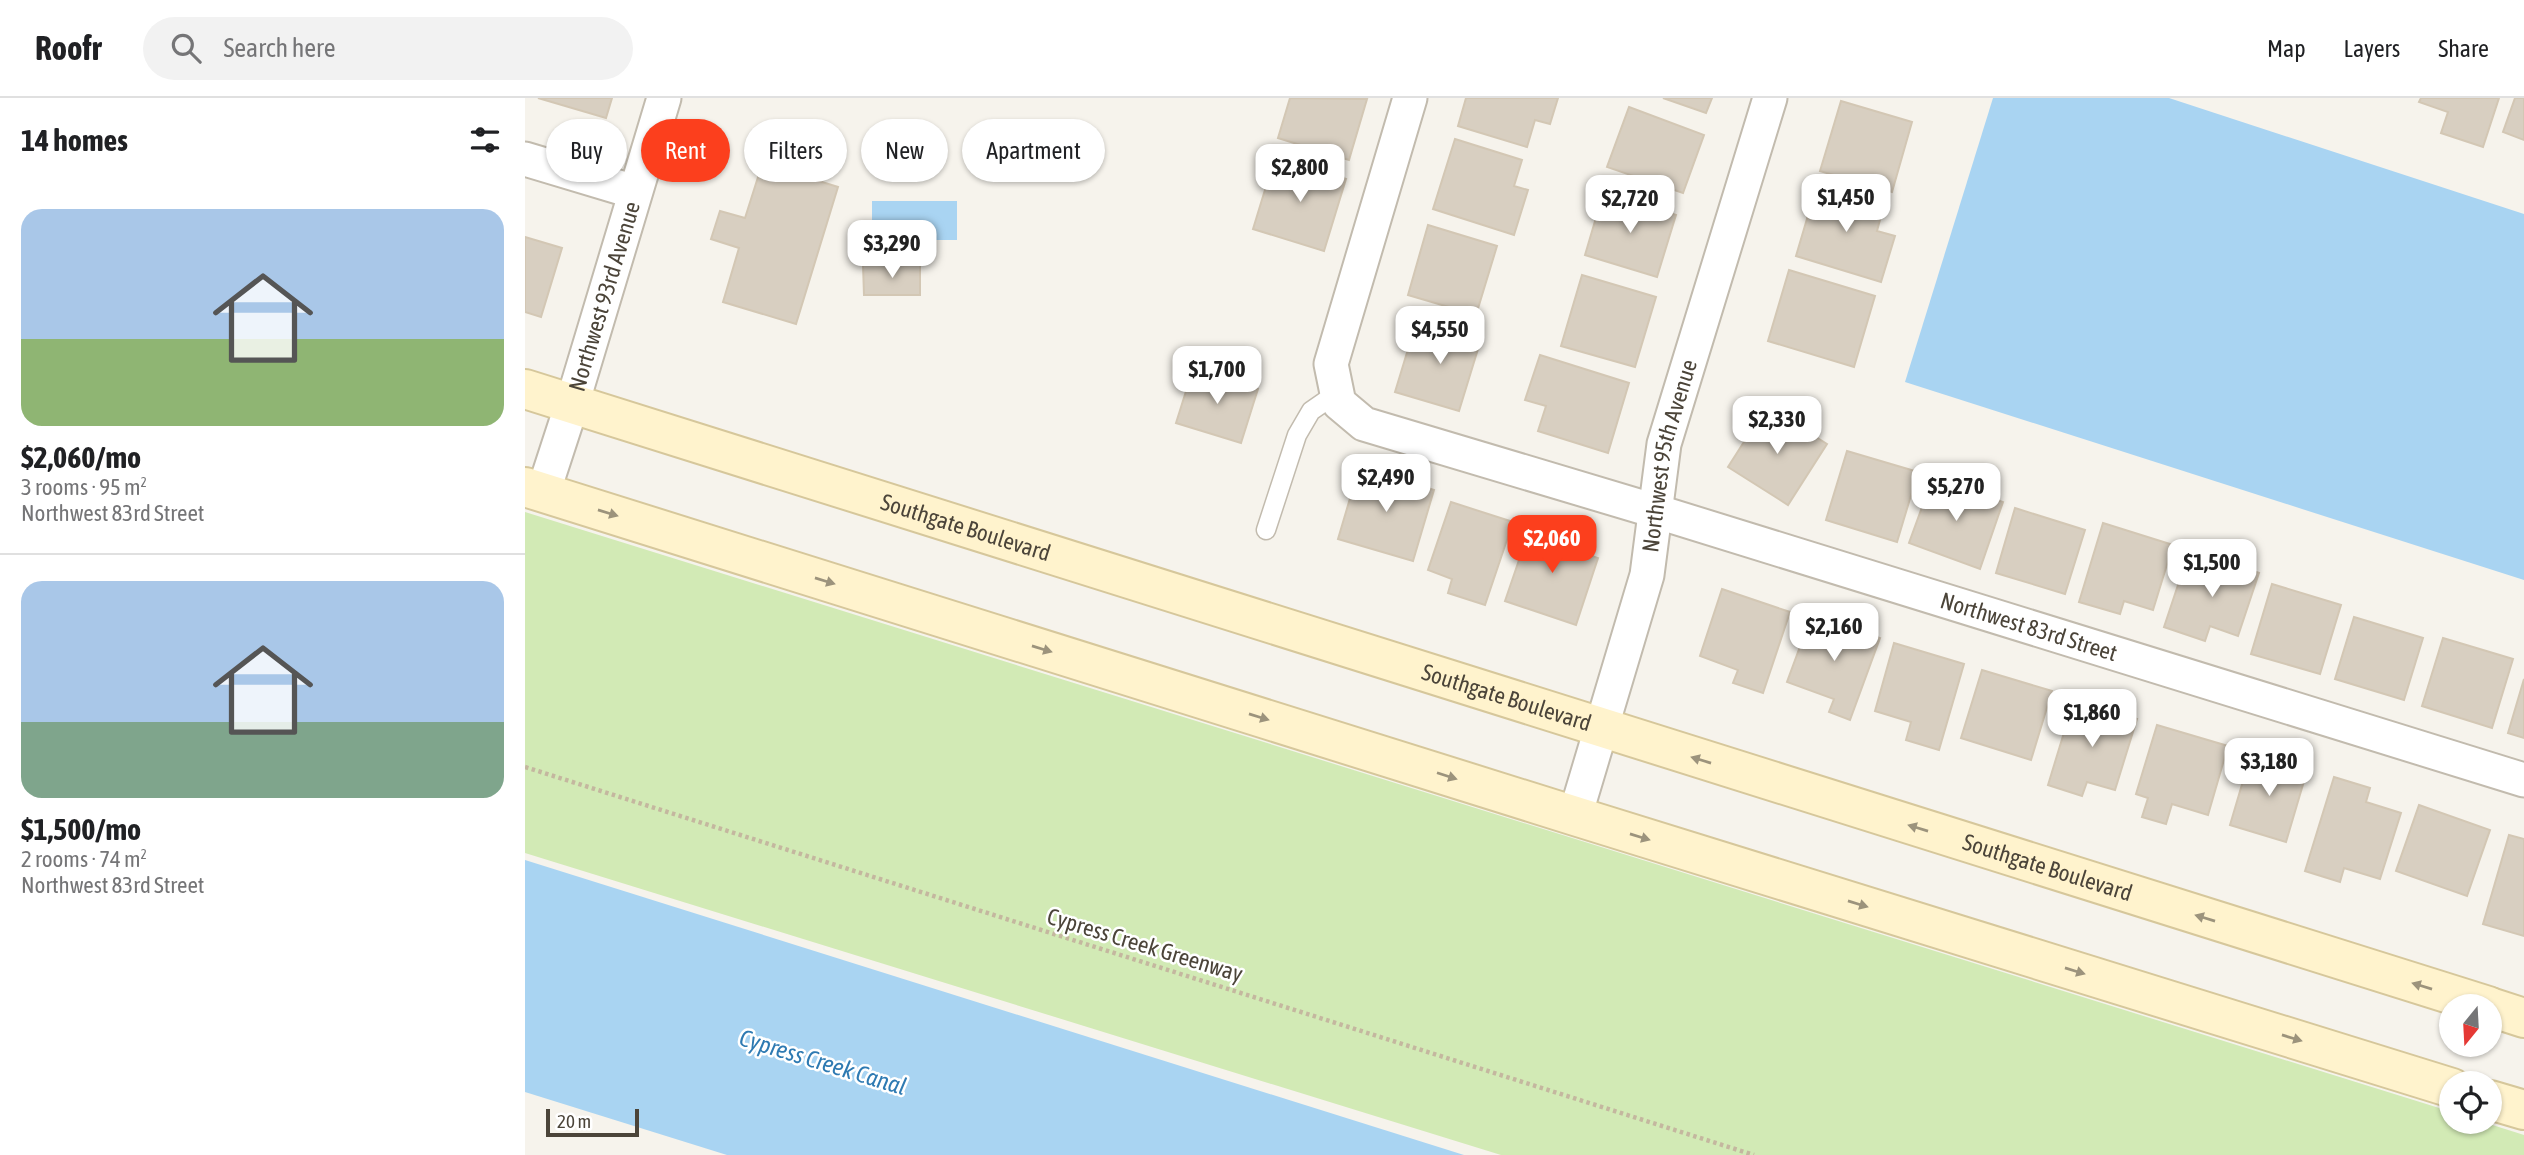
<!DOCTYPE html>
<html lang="en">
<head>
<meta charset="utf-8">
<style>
	body { margin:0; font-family:"Asap Condensed",sans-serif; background:#f2f2f2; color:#202124; height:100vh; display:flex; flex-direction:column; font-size:26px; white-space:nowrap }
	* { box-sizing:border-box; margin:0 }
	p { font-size:23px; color:#757577 }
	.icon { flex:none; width:38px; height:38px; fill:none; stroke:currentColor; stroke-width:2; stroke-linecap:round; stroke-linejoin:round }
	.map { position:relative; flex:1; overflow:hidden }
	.sheet { display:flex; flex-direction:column; background:#fff; width:525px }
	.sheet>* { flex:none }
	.hud { position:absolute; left:21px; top:21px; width:665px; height:63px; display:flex; gap:14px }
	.needle { width:46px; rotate:198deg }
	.controls { position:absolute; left:1914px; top:896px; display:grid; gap:14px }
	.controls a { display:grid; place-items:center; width:63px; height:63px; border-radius:50%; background:#fff; box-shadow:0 2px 5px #0004; font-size:35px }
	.scale { position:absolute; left:21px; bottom:18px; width:93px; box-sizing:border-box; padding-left:7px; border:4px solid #4b4439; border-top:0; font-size:19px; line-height:24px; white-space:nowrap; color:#4b4439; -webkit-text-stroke:5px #fff; paint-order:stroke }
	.price { position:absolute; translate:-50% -60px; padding:0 16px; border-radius:14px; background:#fff; color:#222; font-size:23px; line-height:46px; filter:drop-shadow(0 2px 4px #0008) }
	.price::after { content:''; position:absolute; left:50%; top:42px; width:21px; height:16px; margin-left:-10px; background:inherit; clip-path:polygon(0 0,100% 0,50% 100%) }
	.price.on { background:#fc3f1d; color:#fff }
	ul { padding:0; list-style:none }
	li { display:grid; align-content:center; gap:14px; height:371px; padding:0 21px }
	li+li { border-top:2px solid #e0e0e0 }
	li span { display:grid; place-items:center; height:217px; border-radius:21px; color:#555 }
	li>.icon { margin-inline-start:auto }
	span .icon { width:126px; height:126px; fill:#fffc; stroke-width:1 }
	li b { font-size:30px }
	h2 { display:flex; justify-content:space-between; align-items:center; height:84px; padding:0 21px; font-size:30px }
	.chip { padding:0 24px; border-radius:32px; background:#fff; box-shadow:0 2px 5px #0004; font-size:24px; line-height:63px }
	.chip.on { background:#fc3f1d; color:#fff }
	header { display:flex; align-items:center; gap:42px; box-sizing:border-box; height:98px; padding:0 35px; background:#fff; border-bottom:2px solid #e0e0e0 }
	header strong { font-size:33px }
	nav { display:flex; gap:38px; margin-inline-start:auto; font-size:24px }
	.search { width:490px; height:63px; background:#f2f2f2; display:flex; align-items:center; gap:18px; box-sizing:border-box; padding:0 24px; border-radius:38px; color:#757577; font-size:26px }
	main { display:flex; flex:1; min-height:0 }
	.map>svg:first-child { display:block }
</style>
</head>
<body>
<header>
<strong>Roofr</strong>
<div class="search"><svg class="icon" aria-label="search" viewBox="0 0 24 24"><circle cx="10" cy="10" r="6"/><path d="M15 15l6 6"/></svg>Search here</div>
<nav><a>Map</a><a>Layers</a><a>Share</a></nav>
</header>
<main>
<section class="sheet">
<h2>14 homes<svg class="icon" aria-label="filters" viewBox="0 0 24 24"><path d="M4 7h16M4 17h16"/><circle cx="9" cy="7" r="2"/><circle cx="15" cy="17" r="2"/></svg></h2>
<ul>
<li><span style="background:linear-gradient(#a9c7e8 60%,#8fb573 0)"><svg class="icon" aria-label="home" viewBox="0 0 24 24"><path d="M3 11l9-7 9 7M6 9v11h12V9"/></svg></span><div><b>$2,060/mo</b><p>3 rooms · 95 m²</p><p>Northwest 83rd Street</p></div></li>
<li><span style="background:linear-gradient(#a9c7e8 65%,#7fa58c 0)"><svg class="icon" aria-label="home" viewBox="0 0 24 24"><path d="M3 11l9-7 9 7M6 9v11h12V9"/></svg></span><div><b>$1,500/mo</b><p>2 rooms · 74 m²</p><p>Northwest 83rd Street</p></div></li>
</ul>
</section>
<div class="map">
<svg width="1999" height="1057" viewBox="0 0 1999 1057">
	<rect width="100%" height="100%" fill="#f6f3ec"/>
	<polygon fill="#d2eab5" points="0,414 1927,1014 1927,1024 1958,1024 1999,1037 1999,1057 976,1057 0,755"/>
	<g fill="#a9d4f2">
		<polygon points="1468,0 1644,0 1999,116 1999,482 1380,284"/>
		<rect x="347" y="103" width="85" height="39"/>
		<polygon points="0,762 939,1057 202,1057 0,994"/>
	</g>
	<g fill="#d8cfc1" stroke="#d3c7b4" stroke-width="2">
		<polygon points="13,0 87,0 81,20"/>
		<polygon points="765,0 842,1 824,62 753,40"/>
		<polygon points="941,0 1033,0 1025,26 1010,22 1002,49 933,28"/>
		<polygon points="1138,0 1187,0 1181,15"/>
		<polygon points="1896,0 1974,0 1958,49 1916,35 1923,14 1894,4"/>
		<polygon points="1990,0 1999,0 1999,42 1978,34"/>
		<polygon points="1316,3 1387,24 1367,94 1295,73"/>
		<polygon points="1104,9 1179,37 1158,95 1082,69"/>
		<polygon points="930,41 997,62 989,88 1003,92 989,137 908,111"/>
		<polygon points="241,54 259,60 255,71 313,89 271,226 198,204 214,150 186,141 195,113 220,120"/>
		<polygon points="750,59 821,81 799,153 728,131"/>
		<polygon points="1292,87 1359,107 1352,133 1370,138 1356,184 1271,158"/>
		<polygon points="1078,96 1151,117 1132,179 1060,157"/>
		<polygon points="903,127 972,148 951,217 883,197"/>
		<polygon points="0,139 37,150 16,219 0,214"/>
		<polygon points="338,167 395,167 395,197 339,197"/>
		<polygon points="1264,172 1350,198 1329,269 1243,243"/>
		<polygon points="1057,177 1131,199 1110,269 1036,248"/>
		<polygon points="903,222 957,238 934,313 870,294 884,248 894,251"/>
		<polygon points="1015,257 1104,285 1083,355 1013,333 1021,308 1000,302"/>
		<polygon points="668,271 733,291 716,345 651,325"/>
		<polygon points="1242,308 1302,346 1263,407 1203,369"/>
		<polygon points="1322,353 1393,374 1372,444 1301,422"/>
		<polygon points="834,370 909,392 888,463 813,441"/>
		<polygon points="1408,379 1478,404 1455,471 1384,445"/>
		<polygon points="926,404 988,424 960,507 923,495 927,481 903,472"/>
		<polygon points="1490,410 1560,432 1540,496 1471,475"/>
		<polygon points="1007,424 1048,438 1044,450 1073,460 1051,527 980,503"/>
		<polygon points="1578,425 1648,447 1628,512 1599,503 1595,516 1554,504"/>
		<polygon points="1681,457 1734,475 1713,538 1685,528 1680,543 1639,529 1659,469 1675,475"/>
		<polygon points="1747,486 1816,507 1795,576 1726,556"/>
		<polygon points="1197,491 1265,514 1238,595 1208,585 1213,572 1175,558"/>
		<polygon points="1287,516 1355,540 1325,622 1304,614 1309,601 1262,584"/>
		<polygon points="1829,519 1898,540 1879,602 1810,581"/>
		<polygon points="1918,540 1988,561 1967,630 1897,608"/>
		<polygon points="1369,545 1439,566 1414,652 1381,642 1386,624 1350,613"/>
		<polygon points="1457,572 1527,593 1506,662 1436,640"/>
		<polygon points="1999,581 1999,640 1983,635"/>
		<polygon points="1549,602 1612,621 1590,692 1562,684 1557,698 1523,687"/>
		<polygon points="1632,627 1703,648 1683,717 1647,706 1641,726 1617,719 1623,700 1611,696"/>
		<polygon points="1726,656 1782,673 1761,744 1705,727"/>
		<polygon points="1809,679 1845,690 1841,704 1876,715 1855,781 1819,770 1815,784 1780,773"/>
		<polygon points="1894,707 1965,732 1942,798 1871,773"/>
		<polygon points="1984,737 1999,741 1999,838 1958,826"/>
	</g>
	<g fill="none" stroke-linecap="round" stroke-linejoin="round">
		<g stroke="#c2bbae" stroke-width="21">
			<polyline id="lane" points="741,432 772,337 786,313 812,295"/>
		</g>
		<g stroke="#c2bbae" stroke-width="37">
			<g id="street">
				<path id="s1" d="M885,0L806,266L814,305L839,326L1130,413L1999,682"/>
				<polyline points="0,61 110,94"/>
				<path id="s2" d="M18,395L47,306L139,0"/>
				<path id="s3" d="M1050,718L1122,477L1139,346L1245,0"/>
			</g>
		</g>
		<g stroke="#d6c79b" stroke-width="42">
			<g id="secondary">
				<path id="s4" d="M0,291L1963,908"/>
				<polyline points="0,389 1050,718 1927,990"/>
				<polyline points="1965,909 1999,920"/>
				<polyline points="1965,1002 1999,1012"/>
			</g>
		</g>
		<polyline stroke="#c4b79f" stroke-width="4.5" stroke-dasharray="3.5 3.5" stroke-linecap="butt" points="0,669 1229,1057"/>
		<use href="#lane" stroke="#fff" stroke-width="18"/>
		<use href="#street" stroke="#fff" stroke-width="33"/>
		<use href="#secondary" stroke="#fff3cd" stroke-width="38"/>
	</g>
	<defs><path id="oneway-solid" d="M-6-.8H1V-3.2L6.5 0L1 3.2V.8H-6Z" transform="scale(1.75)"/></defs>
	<g fill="#9c937c">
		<use href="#oneway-solid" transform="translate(83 415) rotate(17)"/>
		<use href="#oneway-solid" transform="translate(300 483) rotate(17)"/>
		<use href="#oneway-solid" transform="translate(517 551) rotate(17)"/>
		<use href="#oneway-solid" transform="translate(734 619) rotate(17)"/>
		<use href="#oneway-solid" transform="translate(1176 662) rotate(-163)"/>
		<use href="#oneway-solid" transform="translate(922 678) rotate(18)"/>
		<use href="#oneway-solid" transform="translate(1393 730) rotate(-163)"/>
		<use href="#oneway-solid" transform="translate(1115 739) rotate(17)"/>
		<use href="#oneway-solid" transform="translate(1333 806) rotate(17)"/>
		<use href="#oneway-solid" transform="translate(1680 820) rotate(-163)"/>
		<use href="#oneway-solid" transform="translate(1550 873) rotate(17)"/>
		<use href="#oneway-solid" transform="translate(1897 888) rotate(-163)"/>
		<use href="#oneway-solid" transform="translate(1767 940) rotate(17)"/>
	</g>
	<g text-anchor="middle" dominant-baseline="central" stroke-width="5" stroke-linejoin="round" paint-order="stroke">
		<g font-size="23" fill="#4b4439" stroke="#fff">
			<text stroke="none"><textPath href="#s2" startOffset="206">Northwest 93rd Avenue</textPath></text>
			<text stroke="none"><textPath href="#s3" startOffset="373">Northwest 95th Avenue</textPath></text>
			<text stroke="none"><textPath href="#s4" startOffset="462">Southgate Boulevard</textPath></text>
			<text stroke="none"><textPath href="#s1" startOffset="1045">Northwest 83rd Street</textPath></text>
			<text stroke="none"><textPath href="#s4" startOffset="1029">Southgate Boulevard</textPath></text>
			<text stroke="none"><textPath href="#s4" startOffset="1596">Southgate Boulevard</textPath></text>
			<text transform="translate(620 847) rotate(17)">Cypress Creek Greenway</text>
		</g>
		<g font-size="24" font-style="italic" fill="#2e7ab2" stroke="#fff">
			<text transform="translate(298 964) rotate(17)">Cypress Creek Canal</text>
		</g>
	</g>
</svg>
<div class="controls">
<a><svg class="needle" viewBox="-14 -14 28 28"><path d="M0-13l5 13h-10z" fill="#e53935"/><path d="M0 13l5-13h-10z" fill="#757577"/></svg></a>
<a><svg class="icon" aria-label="locate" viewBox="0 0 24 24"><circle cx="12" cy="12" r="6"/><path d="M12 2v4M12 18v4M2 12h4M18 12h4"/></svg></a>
</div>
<div class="scale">20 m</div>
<b class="price" style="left:775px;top:106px">$2,800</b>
<b class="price" style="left:1321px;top:136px">$1,450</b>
<b class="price" style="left:1105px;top:137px">$2,720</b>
<b class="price" style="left:367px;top:182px">$3,290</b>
<b class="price" style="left:915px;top:268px">$4,550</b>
<b class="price" style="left:692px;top:308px">$1,700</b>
<b class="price" style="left:1252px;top:358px">$2,330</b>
<b class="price" style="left:861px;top:416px">$2,490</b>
<b class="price" style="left:1431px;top:425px">$5,270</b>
<b class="price on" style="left:1027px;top:477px">$2,060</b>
<b class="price" style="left:1687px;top:501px">$1,500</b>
<b class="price" style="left:1309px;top:565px">$2,160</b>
<b class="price" style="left:1567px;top:651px">$1,860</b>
<b class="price" style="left:1744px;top:700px">$3,180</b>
<div class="hud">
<a class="chip">Buy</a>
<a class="chip on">Rent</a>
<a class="chip">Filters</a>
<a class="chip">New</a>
<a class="chip">Apartment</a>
</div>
</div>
</main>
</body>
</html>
